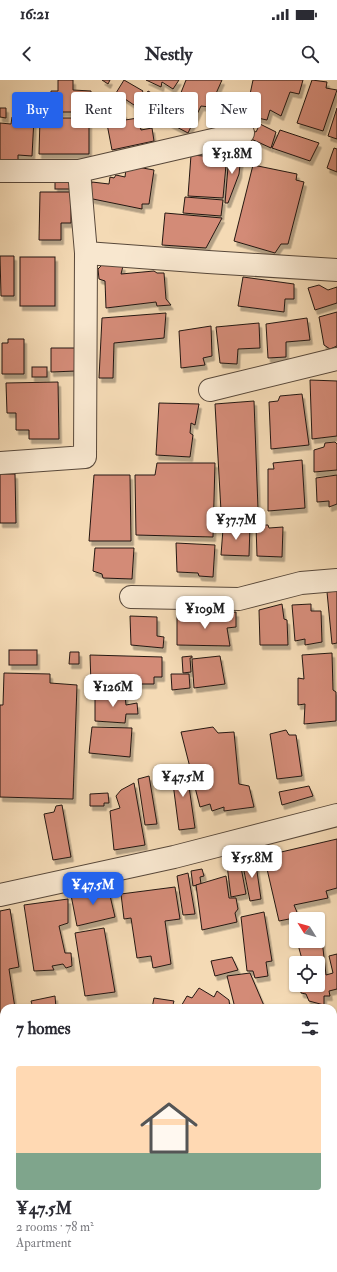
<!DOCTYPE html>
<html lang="en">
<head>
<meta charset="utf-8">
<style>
	body { margin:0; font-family:"IM FELL Double Pica",serif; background:#f2f2f3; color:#2b2b33; height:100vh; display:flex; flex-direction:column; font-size:15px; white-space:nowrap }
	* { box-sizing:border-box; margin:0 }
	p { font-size:13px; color:#7c7c81 }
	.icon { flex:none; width:22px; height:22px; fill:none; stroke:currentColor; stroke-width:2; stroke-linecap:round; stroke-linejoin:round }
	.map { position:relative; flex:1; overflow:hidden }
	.panel { position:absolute; left:0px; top:924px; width:337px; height:268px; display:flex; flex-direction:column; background:#fff; border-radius:12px 12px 0 0; box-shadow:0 1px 3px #0004 }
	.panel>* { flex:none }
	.guide { position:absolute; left:12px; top:12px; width:313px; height:36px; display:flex; gap:8px }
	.needle { width:26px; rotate:307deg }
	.fabs { position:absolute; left:289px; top:832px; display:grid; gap:8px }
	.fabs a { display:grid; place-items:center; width:36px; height:36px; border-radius:4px; background:#fff; box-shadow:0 1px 3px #0004; font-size:20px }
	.price { position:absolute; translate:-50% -34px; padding:0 9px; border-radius:8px; background:#fff; color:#222; font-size:13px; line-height:26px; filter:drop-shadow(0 1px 2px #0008) }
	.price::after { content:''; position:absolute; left:50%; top:24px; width:12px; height:9px; margin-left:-6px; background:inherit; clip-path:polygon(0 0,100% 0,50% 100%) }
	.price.active { background:#2563eb; color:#fff }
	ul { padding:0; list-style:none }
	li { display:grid; align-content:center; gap:8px; height:212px; padding:0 16px }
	li span { display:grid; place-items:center; height:124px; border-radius:4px; color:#555 }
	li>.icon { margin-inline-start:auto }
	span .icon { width:72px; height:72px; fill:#fffc; stroke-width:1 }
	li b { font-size:17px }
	h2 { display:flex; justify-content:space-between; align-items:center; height:48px; padding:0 16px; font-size:17px }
	.pill { padding:0 14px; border-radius:4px; background:#fff; box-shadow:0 1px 3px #0004; font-size:14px; line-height:36px }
	.pill.active { background:#2563eb; color:#fff }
	.status { display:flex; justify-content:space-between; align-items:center; height:28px; padding:0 20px; background:#fff; direction:ltr }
	.status svg { height:11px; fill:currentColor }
	header { display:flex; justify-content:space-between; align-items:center; height:52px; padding:0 16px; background:#fff; font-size:18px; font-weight:700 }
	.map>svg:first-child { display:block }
</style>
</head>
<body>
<div class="status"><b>16:21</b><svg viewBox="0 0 49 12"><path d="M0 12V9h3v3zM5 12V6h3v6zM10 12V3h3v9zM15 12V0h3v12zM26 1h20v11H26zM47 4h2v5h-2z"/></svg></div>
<header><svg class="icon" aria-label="back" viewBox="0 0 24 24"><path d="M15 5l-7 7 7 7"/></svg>Nestly<svg class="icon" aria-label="search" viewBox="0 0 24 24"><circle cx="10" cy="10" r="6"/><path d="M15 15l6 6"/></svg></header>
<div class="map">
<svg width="337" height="1192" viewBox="0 0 337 1192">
	<defs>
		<filter id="shadow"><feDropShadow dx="2.5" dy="4.5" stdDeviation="0" flood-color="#0004"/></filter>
	</defs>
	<rect width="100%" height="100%" fill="#f4dab5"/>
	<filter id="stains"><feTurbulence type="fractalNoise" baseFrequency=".005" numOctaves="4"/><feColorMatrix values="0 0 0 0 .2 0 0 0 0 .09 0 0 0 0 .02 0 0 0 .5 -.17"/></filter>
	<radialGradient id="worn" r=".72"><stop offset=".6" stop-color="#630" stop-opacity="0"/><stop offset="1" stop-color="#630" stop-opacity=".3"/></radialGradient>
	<g fill="#d38b77" stroke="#241711" filter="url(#shadow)">
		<polygon points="58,0 73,0 73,10 91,11 91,32 43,32 43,21 51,21 51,11 58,11"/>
		<polygon points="102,0 110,0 108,4"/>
		<polygon points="124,0 143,11 134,25 116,13"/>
		<polygon points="146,0 179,0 173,9 162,2 161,7"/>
		<polygon points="186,0 222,0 210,27 201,26 188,53 169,43"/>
		<polygon points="253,0 303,0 299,14 290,12 281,36 270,30 267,40 253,37 257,23 249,19"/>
		<polygon points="312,0 327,2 326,8 337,10 323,51 297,43"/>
		<polygon points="148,11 171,24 163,42 139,27"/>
		<polygon points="226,24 233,28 229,35 222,31"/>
		<polygon points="0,28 6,28 6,38 0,37"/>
		<polygon points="337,28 337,59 328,56"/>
		<polygon points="119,29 120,34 124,33 125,40 138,38 141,50 152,48 154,61 112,70 107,44 110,43 108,31"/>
		<polygon points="12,37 34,38 32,76 18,75 18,81 0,80 0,43 11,44"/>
		<polygon points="40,38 89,38 89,74 39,74"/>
		<polygon points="260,44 276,52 271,68 249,58 252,50 256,52"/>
		<polygon points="280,50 319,63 310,81 272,68"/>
		<polygon points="334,68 337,69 337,92 327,88"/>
		<polygon points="205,73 227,74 223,118 188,116 191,75 204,76"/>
		<polygon points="229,75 241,76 239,94 228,123 225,123"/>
		<polygon points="253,85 297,94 296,100 304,102 288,164 281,164 275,173 234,161"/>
		<polygon points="137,87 154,90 149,124 142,124 142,129 88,118 92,102 109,104 110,97 114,98 116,95 125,97 126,89"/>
		<rect x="55" y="99" width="18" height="10"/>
		<polygon points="40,112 71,112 71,143 61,143 61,160 39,160"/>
		<polygon points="185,117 223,120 221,136 183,133"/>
		<polygon points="165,133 222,138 206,168 162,165"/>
		<polygon points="0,176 14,176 14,216 1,216"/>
		<rect x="20" y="177" width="35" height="49"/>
		<polygon points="103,184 123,186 121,194 154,191 157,193 164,193 166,219 171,225 157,226 156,222 106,228 105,201 99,199 98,189"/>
		<polygon points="243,197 294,204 294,219 285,219 284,232 238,226"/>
		<polygon points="319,205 328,210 337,207 337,223 315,230 308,208"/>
		<polygon points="337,232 337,266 330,269 324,265 319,237"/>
		<polygon points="166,233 164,258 114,263 113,298 99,298 102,238"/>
		<polygon points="307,238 310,260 286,262 286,277 268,278 266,244"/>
		<polygon points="259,243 260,268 238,269 237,284 220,283 216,247"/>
		<polygon points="211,246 212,276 203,278 205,285 181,288 179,251"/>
		<polygon points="8,259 24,259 24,294 2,294 2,263 8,263"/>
		<polygon points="51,268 77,268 76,291 51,292"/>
		<rect x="32" y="287" width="15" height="10"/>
		<polygon points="310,300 337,301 337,356 312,359"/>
		<polygon points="58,302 59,359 29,359 29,350 16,350 16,333 7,333 6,303"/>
		<polygon points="302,314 309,365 271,369 269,322 278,321 280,316"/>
		<polygon points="254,321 258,429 221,431 215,324"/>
		<polygon points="159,323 199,324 195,345 191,343 190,353 193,355 190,377 156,375"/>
		<polygon points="335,362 337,364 337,390 314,392 314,370 324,367 325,363"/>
		<polygon points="302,380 305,428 268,431 268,389 274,389 273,383"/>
		<polygon points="157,383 215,383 213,457 136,455 135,395 155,395"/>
		<polygon points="0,394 15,394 16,443 0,443"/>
		<polygon points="94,395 130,395 131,461 89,461"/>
		<polygon points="337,395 337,424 329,427 329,421 317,422 316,398"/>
		<polygon points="250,445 249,476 221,475 223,449"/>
		<polygon points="256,445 268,445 269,448 283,447 282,477 257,476"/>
		<polygon points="176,463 215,465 213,497 199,496 198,493 177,492"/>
		<polygon points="95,468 134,468 132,499 103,498 102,494 93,491"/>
		<polygon points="337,511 337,563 332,564 327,512"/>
		<polygon points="282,524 284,539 287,540 288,565 260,565 259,530"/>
		<polygon points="311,524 311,531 321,531 322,562 305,565 305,559 295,561 292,525"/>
		<polygon points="236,532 236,547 227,548 230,566 177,565 177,535 225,536 226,533"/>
		<polygon points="130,536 157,537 157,556 164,557 163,568 131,565"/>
		<rect x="9" y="570" width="28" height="15"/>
		<polygon points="70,572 79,572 79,584 69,584"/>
		<polygon points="332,573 333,610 336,612 336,641 304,644 305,624 298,625 298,598 304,599 302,575"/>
		<polygon points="90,575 162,577 162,597 154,597 154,604 91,604"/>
		<polygon points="192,576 192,578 190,578 191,592 183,593 182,577"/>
		<polygon points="220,576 225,604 194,608 192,579"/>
		<polygon points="4,593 50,594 50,603 77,605 73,719 0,717 0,625 3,625"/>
		<polygon points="171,594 189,594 190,608 172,610"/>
		<polygon points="95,614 125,615 126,625 137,623 138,634 126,634 125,643 95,641"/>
		<polygon points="92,647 132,648 130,677 89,673"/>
		<polygon points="213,647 218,653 234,652 239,704 249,706 254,727 224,731 224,727 212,731 210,724 200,727 181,652"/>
		<polygon points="286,650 289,655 296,655 302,696 277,699 270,654"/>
		<polygon points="186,686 195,748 179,750 171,688"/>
		<polygon points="149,696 157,744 145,745 138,699"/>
		<polygon points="134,703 145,765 114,770 110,731 120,728 116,716 121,710"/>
		<polygon points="309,706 313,716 282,725 279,712"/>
		<polygon points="108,713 109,723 104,723 104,726 90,726 90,714"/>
		<polygon points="62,725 71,777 53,780 44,734 54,732 56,726"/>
		<polygon points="337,759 337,808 326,811 328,818 294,825 299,837 279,841 264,776"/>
		<polygon points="255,778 261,819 250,821 242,781"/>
		<polygon points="240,782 246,814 231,817 227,785"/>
		<polygon points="202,789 204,796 200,797 201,804 193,806 191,791"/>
		<polygon points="188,793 195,834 183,835 177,796"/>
		<polygon points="226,796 229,818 236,818 238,829 235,833 237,842 202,850 196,805"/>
		<polygon points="108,807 115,837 77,846 71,815"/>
		<polygon points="175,807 180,839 165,841 171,884 153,888 151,876 137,878 131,838 124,839 121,814"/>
		<polygon points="68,819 68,843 59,846 65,873 71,873 72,886 66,888 63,884 52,886 54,890 34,891 24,825"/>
		<polygon points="10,829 19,887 9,889 15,928 4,928 4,940 0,940 0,831"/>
		<polygon points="264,832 272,881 266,882 268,896 255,898 253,891 247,891 241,837"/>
		<polygon points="104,848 115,912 85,916 75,853"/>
		<polygon points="321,851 326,895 333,893 329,876 337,874 337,909 329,911 330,916 324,916 324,925 309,921 306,914 301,913 300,905 318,905 318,883 303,883 297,861 318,861 318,852"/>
		<polygon points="232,877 238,890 215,896 211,881"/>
		<polygon points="250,893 265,928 235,928 227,896"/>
		<polygon points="199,908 214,917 217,911 229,920 230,928 180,928 187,916 192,918"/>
		<polygon points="55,916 56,928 33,928 31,921"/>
		<polygon points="154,918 174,921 172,928 152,928"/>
		<rect x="0" y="993" width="4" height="81"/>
		<rect x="0" y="1094" width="4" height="18"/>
		<rect x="333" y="1145" width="4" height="28"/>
		<polygon points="0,1181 4,1181 4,1188 26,1188 26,1192 0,1192"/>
		<polygon points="196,1188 247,1188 246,1192 195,1192"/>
		<polygon points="318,1190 318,1192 299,1192 299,1191"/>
	</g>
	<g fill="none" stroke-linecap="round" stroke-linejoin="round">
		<g stroke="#58483a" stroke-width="24">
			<g id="street">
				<polyline points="0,91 79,91 86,173 85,377 0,383"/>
				<polyline points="79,91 243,53"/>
				<polyline points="86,173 208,182 337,190"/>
				<polyline points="210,310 337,279"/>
				<polyline points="131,517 239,519 301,503 337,500"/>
				<polyline points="0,815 174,777 337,735"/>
				<polyline points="0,969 4,969"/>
				<polyline points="333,1017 337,1017"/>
				<polyline points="157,1192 158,1188"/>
			</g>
		</g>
		<use href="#street" stroke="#f8e7cf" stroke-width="22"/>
	</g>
	<rect width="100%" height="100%" filter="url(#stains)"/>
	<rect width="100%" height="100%" fill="url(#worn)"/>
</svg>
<div class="fabs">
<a><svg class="needle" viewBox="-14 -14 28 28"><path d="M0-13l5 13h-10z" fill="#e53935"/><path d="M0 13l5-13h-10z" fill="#7c7c81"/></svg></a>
<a><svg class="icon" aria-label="locate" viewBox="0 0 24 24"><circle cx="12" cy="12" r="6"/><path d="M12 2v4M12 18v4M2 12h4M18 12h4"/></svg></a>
</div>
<b class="price" style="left:232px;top:95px">¥31.8M</b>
<b class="price" style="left:236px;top:461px">¥37.7M</b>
<b class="price" style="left:205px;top:550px">¥109M</b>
<b class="price" style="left:113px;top:628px">¥126M</b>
<b class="price" style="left:183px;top:718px">¥47.5M</b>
<b class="price" style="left:252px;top:799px">¥55.8M</b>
<b class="price active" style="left:93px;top:826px">¥47.5M</b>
<div class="guide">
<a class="pill active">Buy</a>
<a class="pill">Rent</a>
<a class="pill">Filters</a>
<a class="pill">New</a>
</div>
<section class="panel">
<h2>7 homes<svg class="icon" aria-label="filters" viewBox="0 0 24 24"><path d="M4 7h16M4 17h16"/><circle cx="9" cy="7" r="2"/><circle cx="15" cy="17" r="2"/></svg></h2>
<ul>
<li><span style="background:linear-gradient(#ffd9b3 70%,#7fa58c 0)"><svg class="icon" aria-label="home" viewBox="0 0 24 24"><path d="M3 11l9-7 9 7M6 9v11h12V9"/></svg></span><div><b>¥47.5M</b><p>2 rooms · 78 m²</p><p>Apartment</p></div></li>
</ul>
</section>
</div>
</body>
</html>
